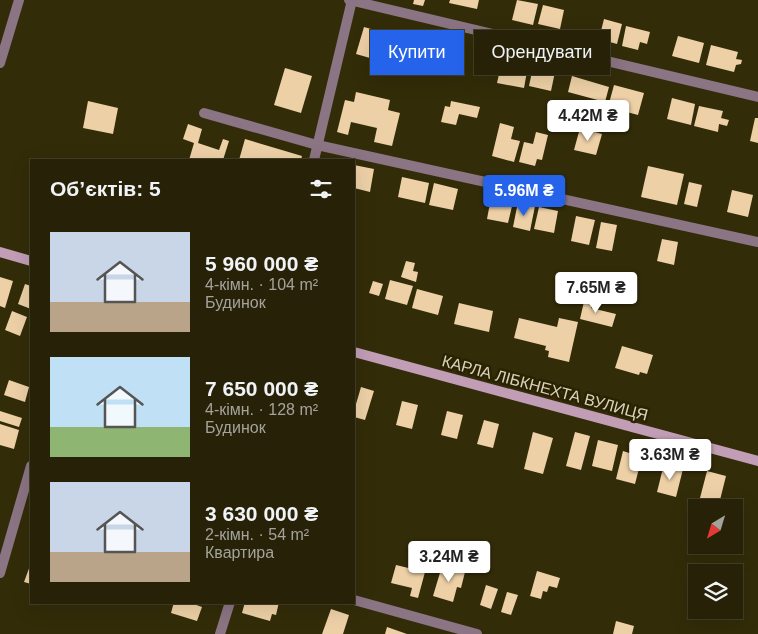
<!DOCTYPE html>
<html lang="uk">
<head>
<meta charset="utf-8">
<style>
	body { margin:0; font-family:Arial,sans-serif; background:#2e2911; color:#f1f3f6; height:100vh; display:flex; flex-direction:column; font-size:19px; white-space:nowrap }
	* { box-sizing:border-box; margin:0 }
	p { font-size:16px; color:#a4a39b }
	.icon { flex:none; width:28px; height:28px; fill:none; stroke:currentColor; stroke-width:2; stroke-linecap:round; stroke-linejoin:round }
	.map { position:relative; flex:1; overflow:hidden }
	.sheet { position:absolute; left:30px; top:159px; width:325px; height:445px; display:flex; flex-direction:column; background:#262107; border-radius:0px; box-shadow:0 5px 20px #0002,0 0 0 1px #423e28 }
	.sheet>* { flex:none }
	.banner { position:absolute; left:370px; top:30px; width:312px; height:45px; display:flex; gap:10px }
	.needle { width:32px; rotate:218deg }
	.controls { position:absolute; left:688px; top:499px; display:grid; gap:10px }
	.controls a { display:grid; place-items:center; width:55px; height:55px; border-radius:0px; background:#262107; box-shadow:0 5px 20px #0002,0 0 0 1px #423e28; font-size:25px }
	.price { position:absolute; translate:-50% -42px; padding:0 11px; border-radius:5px; background:#fff; color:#222; font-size:16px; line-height:32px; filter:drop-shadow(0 1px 2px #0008) }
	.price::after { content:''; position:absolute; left:50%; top:30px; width:15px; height:11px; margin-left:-8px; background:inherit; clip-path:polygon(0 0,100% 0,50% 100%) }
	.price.selected { background:#2563eb; color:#fff }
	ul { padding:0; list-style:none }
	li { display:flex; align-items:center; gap:15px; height:125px; padding:0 20px }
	li span { display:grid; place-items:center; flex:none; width:140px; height:100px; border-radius:0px; color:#555 }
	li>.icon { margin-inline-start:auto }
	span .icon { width:60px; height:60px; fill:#fffc; stroke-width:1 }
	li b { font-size:21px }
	h2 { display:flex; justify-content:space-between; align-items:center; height:60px; padding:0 20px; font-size:21px }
	.pill { padding:0 18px; border-radius:0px; background:#262107; box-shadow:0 5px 20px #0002,0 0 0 1px #423e28; font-size:18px; line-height:45px }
	.pill.selected { background:#2563eb; color:#fff }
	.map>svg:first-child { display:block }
</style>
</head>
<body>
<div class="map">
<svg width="758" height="634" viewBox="0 0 758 634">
	<rect width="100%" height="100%" fill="#332c09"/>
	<g fill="#edd0a6">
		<polygon points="414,0 425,0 423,6 413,4"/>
		<polygon points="450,0 479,0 477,9 449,3"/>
		<polygon points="517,0 538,4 533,25 512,20"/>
		<polygon points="543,5 564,10 560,29 538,24"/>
		<polygon points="604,19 622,24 617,44 599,39"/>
		<polygon points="626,26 650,32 647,44 640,42 638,50 622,46"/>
		<polygon points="364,27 392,35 384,62 356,54"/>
		<polygon points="678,36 704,43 699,63 672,56"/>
		<polygon points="711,45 738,52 736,59 742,60 741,64 736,65 734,72 706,65"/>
		<polygon points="502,61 528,66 524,88 497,83"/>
		<polygon points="533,67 555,72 551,91 529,86"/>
		<polygon points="285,68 312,76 301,113 274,105"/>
		<polygon points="572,76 609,87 605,102 568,92"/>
		<polygon points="614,85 644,93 638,115 608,107"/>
		<polygon points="356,92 390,100 388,110 400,113 392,146 374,142 377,128 351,122 348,135 337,132 345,100 354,102"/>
		<polygon points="672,98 695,104 691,125 667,119"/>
		<polygon points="88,101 118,108 113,134 83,128"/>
		<polygon points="451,101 480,107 477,118 459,114 456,125 441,122 445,106 450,107"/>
		<polygon points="699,106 723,111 721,118 729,120 727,126 719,124 718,132 694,126"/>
		<polygon points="755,118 758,118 758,143 750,141"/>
		<polygon points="500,123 514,127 511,139 520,141 514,162 492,156"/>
		<polygon points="188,124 202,129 198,143 219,150 223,139 229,141 223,160 189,160 194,143 183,139"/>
		<polygon points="580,128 602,134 596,155 574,150"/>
		<polygon points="536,132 548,135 542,160 537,159 535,166 519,162 524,142 533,144"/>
		<polygon points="245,139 302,156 301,160 239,160"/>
		<polygon points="354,165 374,169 370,192 354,188"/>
		<polygon points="648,166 684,174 677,205 641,197"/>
		<polygon points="402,177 429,183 425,203 398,197"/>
		<polygon points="689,182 702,185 697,207 684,204"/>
		<polygon points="434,183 458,189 453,210 429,205"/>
		<polygon points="732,190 753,195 748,217 727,212"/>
		<polygon points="491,198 513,202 508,223 487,219"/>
		<polygon points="518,202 535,206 530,231 513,227"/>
		<polygon points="539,207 558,211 554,233 534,229"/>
		<polygon points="576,216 595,220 589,245 571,241"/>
		<polygon points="601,222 617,225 612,251 596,248"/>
		<polygon points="662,239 678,242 674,265 657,261"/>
		<polygon points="406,261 415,263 413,271 418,272 416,282 401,277"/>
		<polygon points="0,277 13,281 5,308 0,306"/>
		<polygon points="390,280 413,286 407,305 385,299"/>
		<polygon points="373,281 383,284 379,296 369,293"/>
		<polygon points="25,284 31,286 31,309 18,304"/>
		<polygon points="417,289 443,296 438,315 412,308"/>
		<polygon points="585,297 594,299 591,308 616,314 612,327 580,319"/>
		<polygon points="459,303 493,311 489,332 454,324"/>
		<polygon points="12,311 27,317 20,336 5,330"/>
		<polygon points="519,318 557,327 559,318 578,322 569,362 548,357 549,351 545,350 546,346 514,338"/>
		<polygon points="622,346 653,355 647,374 640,372 639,375 615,368"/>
		<polygon points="9,380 29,387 25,402 4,395"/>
		<polygon points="361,387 374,391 365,420 354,417 354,411"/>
		<polygon points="402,401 418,405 412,429 396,425"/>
		<polygon points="0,411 22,418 19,427 0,421"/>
		<polygon points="447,411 463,415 457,439 441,435"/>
		<polygon points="484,420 499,424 493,448 477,444"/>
		<polygon points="0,424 19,430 14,449 0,445"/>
		<polygon points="533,432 553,438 543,474 524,469"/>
		<polygon points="575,432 590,436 581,470 566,466"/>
		<polygon points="598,440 618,445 612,471 592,466"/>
		<polygon points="623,451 642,457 635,484 616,479"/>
		<polygon points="664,464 683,469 676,497 657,492"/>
		<polygon points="707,471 726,476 719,504 700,498"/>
		<polygon points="31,563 31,584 24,582"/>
		<polygon points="396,565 425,572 418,598 410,596 412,588 391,583"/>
		<polygon points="442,566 465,572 461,588 457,587 453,602 433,596"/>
		<polygon points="537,571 560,578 557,588 549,586 547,592 543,591 541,599 530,596"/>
		<polygon points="486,585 498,589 491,609 480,605"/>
		<polygon points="507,592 518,595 511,615 501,612"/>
		<polygon points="174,602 188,602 202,607 197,621 171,613"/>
		<polygon points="245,602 279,602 276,615 272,614 270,621 242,613"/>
		<polygon points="331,609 349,615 343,634 322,634"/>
		<polygon points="616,621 634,626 632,634 613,634"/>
		<polygon points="387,627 407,634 385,634"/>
	</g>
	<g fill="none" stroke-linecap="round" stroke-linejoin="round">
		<g stroke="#8b7484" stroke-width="10">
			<polyline points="349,0 758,97"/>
			<polyline points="0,63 19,0"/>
			<polyline points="204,113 317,145 758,242"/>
			<polyline points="314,160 352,0"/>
			<polyline points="0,573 31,466"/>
			<polyline points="354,600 477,634"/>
			<polyline points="220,634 230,602"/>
		</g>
		<g stroke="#c19db6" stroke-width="10">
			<polyline points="0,252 31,261"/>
			<polyline points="354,352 758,461"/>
		</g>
	</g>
	<g text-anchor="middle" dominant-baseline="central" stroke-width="5" stroke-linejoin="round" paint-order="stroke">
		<g font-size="16" fill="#d8d3bc" stroke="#2a2201">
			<text transform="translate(545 388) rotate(15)">КАРЛА ЛІБКНЕХТА ВУЛИЦЯ</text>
		</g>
	</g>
</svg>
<div class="controls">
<a><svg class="needle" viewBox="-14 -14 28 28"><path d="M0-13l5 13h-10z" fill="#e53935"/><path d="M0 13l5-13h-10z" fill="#a4a39b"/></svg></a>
<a><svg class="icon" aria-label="layers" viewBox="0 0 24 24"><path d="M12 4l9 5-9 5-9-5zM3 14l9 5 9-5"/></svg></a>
</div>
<b class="price" style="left:588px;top:142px">4.42M ₴</b>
<b class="price selected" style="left:524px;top:217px">5.96M ₴</b>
<b class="price" style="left:596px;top:314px">7.65M ₴</b>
<b class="price" style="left:670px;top:481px">3.63M ₴</b>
<b class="price" style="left:449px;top:583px">3.24M ₴</b>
<div class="banner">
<a class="pill selected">Купити</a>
<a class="pill">Орендувати</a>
</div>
<section class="sheet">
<h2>Об’єктів: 5<svg class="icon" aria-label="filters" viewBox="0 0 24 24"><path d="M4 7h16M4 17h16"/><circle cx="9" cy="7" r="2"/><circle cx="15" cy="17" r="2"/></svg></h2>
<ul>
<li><span style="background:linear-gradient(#c9d6e8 70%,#b9a48a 0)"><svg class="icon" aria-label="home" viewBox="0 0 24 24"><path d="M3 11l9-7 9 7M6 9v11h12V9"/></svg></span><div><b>5 960 000 ₴</b><p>4-кімн. · 104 m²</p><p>Будинок</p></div></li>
<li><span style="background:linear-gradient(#bfe0f5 70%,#8fb573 0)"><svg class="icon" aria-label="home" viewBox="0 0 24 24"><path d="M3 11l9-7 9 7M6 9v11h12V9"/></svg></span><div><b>7 650 000 ₴</b><p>4-кімн. · 128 m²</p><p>Будинок</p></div></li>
<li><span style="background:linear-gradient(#c9d6e8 70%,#b9a48a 0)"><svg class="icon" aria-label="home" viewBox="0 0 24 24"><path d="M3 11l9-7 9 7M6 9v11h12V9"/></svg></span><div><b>3 630 000 ₴</b><p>2-кімн. · 54 m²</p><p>Квартира</p></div></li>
</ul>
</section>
</div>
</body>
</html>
